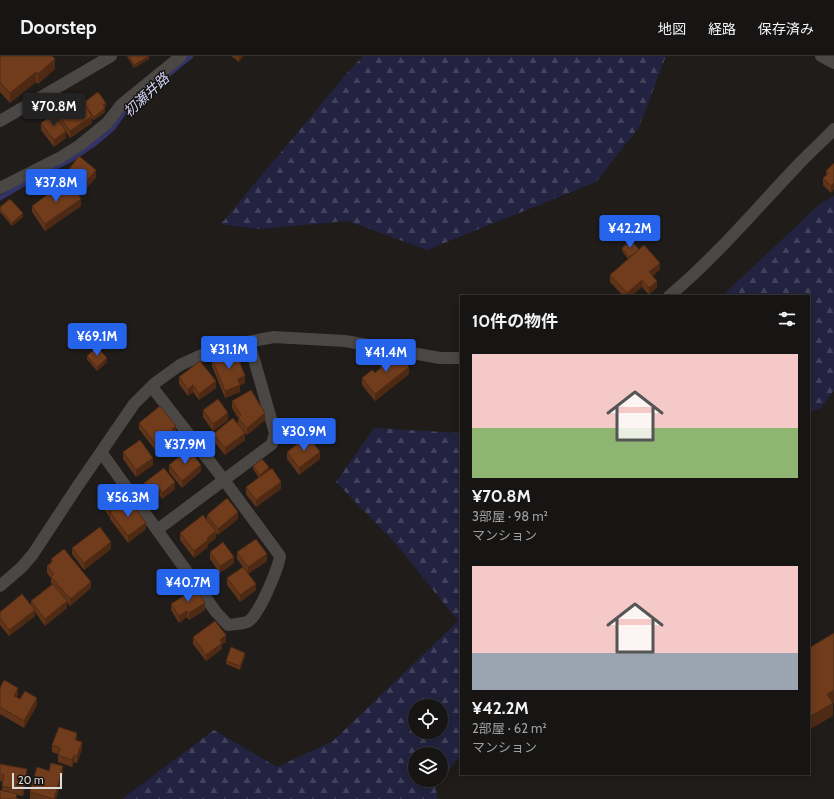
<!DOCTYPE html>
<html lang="ja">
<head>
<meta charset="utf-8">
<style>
	body { margin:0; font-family:Cabin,"Noto Sans JP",sans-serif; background:#242222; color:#f1f3f6; height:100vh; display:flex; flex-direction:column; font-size:15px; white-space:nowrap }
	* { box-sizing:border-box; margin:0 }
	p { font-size:13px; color:#9e9fa0 }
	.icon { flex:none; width:22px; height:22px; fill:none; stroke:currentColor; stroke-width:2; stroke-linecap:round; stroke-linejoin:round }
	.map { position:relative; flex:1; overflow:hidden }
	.drawer { position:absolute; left:460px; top:239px; width:350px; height:480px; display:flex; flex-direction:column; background:#171514; border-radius:0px; box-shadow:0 2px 10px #0003,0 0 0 1px #363434 }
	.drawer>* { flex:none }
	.controls { position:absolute; left:408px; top:643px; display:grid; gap:8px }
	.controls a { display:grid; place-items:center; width:40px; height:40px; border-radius:50%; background:#171514; box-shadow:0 2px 10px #0003,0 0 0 1px #363434; font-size:20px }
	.scale { position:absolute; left:12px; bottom:10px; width:50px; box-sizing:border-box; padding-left:4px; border:2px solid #dddbd9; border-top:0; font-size:11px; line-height:14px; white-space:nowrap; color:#dddbd9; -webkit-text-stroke:3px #161311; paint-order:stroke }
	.price { position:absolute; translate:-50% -34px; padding:0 9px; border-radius:4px; background:#2563eb; color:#fff; font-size:13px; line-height:26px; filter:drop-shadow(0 1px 2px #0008) }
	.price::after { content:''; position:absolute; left:50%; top:24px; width:12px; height:9px; margin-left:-6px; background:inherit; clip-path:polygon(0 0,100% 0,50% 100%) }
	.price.current { background:#222; color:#fff }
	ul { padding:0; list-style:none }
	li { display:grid; align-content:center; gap:8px; height:212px; padding:0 12px }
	li span { display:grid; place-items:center; height:124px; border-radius:0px; color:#555 }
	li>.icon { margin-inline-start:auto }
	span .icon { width:72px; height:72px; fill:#fffc; stroke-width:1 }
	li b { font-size:17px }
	h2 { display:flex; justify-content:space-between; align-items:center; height:48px; padding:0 12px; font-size:17px }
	header { display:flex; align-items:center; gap:24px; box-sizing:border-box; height:56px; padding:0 20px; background:#171514; border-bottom:1px solid #363434 }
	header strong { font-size:19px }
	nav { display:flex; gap:22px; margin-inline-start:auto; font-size:14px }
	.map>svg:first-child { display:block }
</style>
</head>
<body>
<header>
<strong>Doorstep</strong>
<nav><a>地図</a><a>経路</a><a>保存済み</a></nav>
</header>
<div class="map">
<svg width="834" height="743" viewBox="0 0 834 743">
	<defs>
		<pattern id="forest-firs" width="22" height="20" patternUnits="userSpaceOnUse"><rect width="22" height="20" fill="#232341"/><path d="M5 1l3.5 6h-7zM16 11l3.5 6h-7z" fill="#42425c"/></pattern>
	</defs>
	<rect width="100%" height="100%" fill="#1f1c1a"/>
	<g fill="url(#forest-firs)" fill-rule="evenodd">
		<polygon points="363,0 666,0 639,71 596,126 427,194 348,165 258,173 221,168 348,16"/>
		<polygon points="834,140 834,334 821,352 809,357 809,240 722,240 821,147"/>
		<path d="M374,372L461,377V699L436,731L437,743H122L214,674L277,711L333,685L458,565L396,488L336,426ZM415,650H441V676H415ZM415,698H441V724H415Z"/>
	</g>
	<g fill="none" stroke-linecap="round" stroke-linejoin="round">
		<polyline stroke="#333365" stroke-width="5" points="0,142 30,124 72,103 93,89 113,72 125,55 136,45 191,0"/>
		<g stroke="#4a4745" stroke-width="12">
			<polyline points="0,65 111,0"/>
			<polyline points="0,132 61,101 80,89 107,67 121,49 181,0"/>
			<path d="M669,240C716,201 755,154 797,110C809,97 822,86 834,73"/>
			<path d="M101,396L216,556L228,569C234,568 241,568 247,566C258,562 278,513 280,500L224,424L152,331"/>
			<polyline points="157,474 272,388 275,377 249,286"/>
			<polyline points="0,530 22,511 33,498 77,431 134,348 155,327 180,309 219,291 274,281 345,285 440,302 461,302"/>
		</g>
		<polyline stroke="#4a4745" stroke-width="12" points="821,0 834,7"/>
	</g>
	<g fill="#603418">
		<polygon points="0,0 55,13 38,28 36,26 10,47 0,36"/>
		<polygon points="127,0 149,0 149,3 134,12"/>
		<polygon points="231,0 243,0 239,6"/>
		<polygon points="83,48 106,50 104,52 105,56 94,64 92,62 92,67 70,82 66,76 66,82 54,91 41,74 41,67 58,64 58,58"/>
		<polygon points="834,107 831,137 823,129 823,122 826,120 826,115"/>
		<polygon points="63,121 96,121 79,141 81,150 45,175 32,156 32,150 69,138 72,135 63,128"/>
		<polygon points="0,151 23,161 12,170 0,156"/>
		<polygon points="622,192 639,194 660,213 653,220 657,231 649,239 642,231 631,240 623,240 610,226 610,219 628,203 622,195"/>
		<polygon points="87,300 107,306 97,315 87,303"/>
		<polygon points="212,303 245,327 240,329 240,336 225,342 212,310"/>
		<polygon points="380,308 409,318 375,345 362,329 362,322 375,317 380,313"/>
		<polygon points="179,321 216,332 199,344 193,336 188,340 179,328"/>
		<polygon points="232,345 265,364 247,379 239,370 245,384 225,399 213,384 213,378 238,369 238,362 232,352"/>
		<polygon points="203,354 228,364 213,375 203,361"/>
		<polygon points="139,367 176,377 175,378 176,386 159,399 139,373"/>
		<polygon points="123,396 153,409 136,421 123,403"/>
		<polygon points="287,396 320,403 299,419 287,403"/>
		<polygon points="169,409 201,415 182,432 169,416"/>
		<polygon points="253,410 269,415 281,433 256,451 246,438 246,431 259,422 253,413"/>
		<polygon points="144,427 175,433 162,443 160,440 153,446 144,434"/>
		<polygon points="100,441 124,446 146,473 128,487 110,463 110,459 109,460 100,448"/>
		<polygon points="207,459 238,463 218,479 216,477 216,482 208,488 208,491 194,502 180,484 180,477 207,463"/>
		<polygon points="72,492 111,493 84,514 72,498"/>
		<polygon points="210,496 234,507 220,517 210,503"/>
		<polygon points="237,496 267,505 248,518 256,534 240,546 227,529 227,522 243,511 237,503"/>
		<polygon points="51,503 91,532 70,550 67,546 67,552 45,570 35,556 35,560 9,580 0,569 0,556 31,549 31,545 52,528 51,527 51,522 47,517 47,510 51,507"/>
		<polygon points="171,548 205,554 189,564 187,561 179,567 171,554"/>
		<polygon points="193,581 226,586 222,588 222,593 206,605 193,588"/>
		<polygon points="245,600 240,614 226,608 226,605"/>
		<polygon points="0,632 18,638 17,641 20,643 37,649 24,672 0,658"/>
		<polygon points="77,684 82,693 77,707 74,706 72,711 58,706 58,698 52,696 52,689"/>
		<polygon points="0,708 27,720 23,740 17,739 0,743 2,734 3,726 0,725"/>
		<polygon points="49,715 63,717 56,743 30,743 30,736"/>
	</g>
	<g fill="#4e2a14">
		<polygon points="149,0 149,3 134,12 134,9"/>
		<polygon points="239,0 243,0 239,6"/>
		<polygon points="55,3 55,13 38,28 38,18"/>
		<polygon points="36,16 36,26 10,47 10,37"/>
		<polygon points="106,47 106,50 103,53 103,49"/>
		<polygon points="105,52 105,56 94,64 94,61"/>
		<polygon points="92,60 92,67 70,82 70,75"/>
		<polygon points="66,75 66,82 54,91 54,84"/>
		<polygon points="96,114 96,121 79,141 79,134"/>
		<polygon points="834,127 834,133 831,137 831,130"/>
		<polygon points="81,143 81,150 45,175 45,168"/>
		<polygon points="23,157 23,161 12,170 12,167"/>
		<polygon points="660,207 660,213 649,223 649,216"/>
		<polygon points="642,224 642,231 631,240 627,240 627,237"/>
		<polygon points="657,225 657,231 649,239 649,232"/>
		<polygon points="107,302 107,306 97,315 97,311"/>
		<polygon points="409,311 409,318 375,345 375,338"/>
		<polygon points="245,320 245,327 238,330 238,323"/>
		<polygon points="216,325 216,332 199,344 199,338"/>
		<polygon points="193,329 193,336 188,340 188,333"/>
		<polygon points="240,329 240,336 225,342 225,335"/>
		<polygon points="228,357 228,364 213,375 213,368"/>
		<polygon points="265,357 265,364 247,379 247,372"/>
		<polygon points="176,370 176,377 172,380 172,373"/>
		<polygon points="245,377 245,384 225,399 225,392"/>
		<polygon points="176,379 176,386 159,399 159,392"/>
		<polygon points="320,396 320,403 299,419 299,412"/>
		<polygon points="153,402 153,409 136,421 136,414"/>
		<polygon points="201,409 201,415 182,432 182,425"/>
		<polygon points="269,411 269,415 260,422 260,419"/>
		<polygon points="175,426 175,433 162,443 162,437"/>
		<polygon points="281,426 281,433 256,451 256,444"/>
		<polygon points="160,433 160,440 153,446 153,439"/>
		<polygon points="124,442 124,448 110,456 110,459 109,460 109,453"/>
		<polygon points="238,456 238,463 218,479 218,473"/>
		<polygon points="146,467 146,473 128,487 128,480"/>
		<polygon points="216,475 216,482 208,488 208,491 194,502 194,495 207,482"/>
		<polygon points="111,486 111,493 84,514 84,507"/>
		<polygon points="267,498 267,505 248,518 248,511"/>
		<polygon points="234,501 234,507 220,517 220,510"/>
		<polygon points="91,526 91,532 70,550 70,543"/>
		<polygon points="256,528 256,534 240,546 240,539"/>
		<polygon points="67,545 67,552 45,570 45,563"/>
		<polygon points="205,547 205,554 189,564 189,557"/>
		<polygon points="35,554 35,560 9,580 9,574"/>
		<polygon points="187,555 187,561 179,567 179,560"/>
		<polygon points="226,579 226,586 222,588 222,593 206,605 206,599 220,584"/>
		<polygon points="245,597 245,600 240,614 240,610"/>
		<polygon points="18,632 18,638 14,647 14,640"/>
		<polygon points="834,634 834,647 833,648 833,660 809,674 809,661 827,638"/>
		<polygon points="37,642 37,649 24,672 24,665"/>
		<polygon points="77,677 77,684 75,690 75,684"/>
		<polygon points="82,686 82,693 77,707 77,700"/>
		<polygon points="74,699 74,706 72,711 72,704"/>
		<polygon points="63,710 63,717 56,743 54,743"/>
		<polygon points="27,713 27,720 23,740 23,734"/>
	</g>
	<g fill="#703c1c" stroke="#4e2a14">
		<polygon points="0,0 52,0 55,3 38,18 36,16 10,37 0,26"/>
		<polygon points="129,0 149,0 134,9"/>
		<polygon points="98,36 106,47 103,49 105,52 94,61 83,47"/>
		<polygon points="80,43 92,60 70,75 58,58"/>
		<polygon points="53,58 66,75 54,84 41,67"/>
		<polygon points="79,100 96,114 79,134 63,121"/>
		<polygon points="834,107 834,127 831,130 823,122 828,118 826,115"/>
		<polygon points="62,128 69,138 75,133 81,143 45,168 32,150"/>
		<polygon points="10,143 23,157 12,167 0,153 0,151"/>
		<polygon points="631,184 639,194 629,201 622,192"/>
		<polygon points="644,189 660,207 649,216 657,225 649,232 642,224 627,237 610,219"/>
		<polygon points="97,291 107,302 97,311 87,300"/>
		<polygon points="235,294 245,320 238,323 240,329 225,335 212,303"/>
		<polygon points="396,295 409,311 375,338 362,322 372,314 375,317 382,311 380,308"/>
		<polygon points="200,305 216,325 199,338 193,329 188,333 179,321"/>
		<polygon points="251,334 265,357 247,372 238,362 241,359 232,345"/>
		<polygon points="218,343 228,357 213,368 203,354"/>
		<polygon points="160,350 176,370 172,373 176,379 159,392 139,367"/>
		<polygon points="233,362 245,377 225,392 213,378"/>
		<polygon points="308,380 320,396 299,412 287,396"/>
		<polygon points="140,384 153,402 136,414 123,396"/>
		<polygon points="189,393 201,409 182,425 169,409"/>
		<polygon points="262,403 269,411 260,419 253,410"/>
		<polygon points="164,412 175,426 162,437 160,433 153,439 144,427"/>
		<polygon points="272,412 281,426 256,444 246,431"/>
		<polygon points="115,430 124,442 109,453 100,441"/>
		<polygon points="227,442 238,456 218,473 207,459"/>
		<polygon points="128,443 146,467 128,480 110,456"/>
		<polygon points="203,459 216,475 207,482 208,484 194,495 180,477"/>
		<polygon points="100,471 111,486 84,507 72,492"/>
		<polygon points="256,483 267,498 248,511 237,496"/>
		<polygon points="223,486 234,501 220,510 210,496"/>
		<polygon points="64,493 91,526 70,543 51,521 54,518 47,510 53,505 51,503"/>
		<polygon points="243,511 256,528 240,539 227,522"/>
		<polygon points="53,528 67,545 45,563 31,545"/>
		<polygon points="196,532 205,547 189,557 187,555 179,560 171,548"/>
		<polygon points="22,538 35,554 9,574 0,562 0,556"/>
		<polygon points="215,565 226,579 220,584 222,587 206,599 193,581"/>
		<polygon points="834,577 834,634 827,638 833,647 809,661 809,592"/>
		<polygon points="231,591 245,597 240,610 226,605"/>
		<polygon points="4,624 18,632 14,640 20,643 25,635 37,642 24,665 0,651 0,632"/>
		<polygon points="59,671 77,677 75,684 82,686 77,700 74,699 72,704 58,699 60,692 52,689"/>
		<polygon points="51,707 63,710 54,743 30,736 37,711 49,715"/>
		<polygon points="0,708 27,713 23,734 2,730 4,719 0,718"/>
		<polygon points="0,734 17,738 16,742 19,743 0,743"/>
	</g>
	<g text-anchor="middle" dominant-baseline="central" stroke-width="3" stroke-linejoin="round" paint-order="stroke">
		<g font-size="14" font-style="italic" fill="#d1d4f5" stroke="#161311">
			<text transform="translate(146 39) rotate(-43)">初瀬井路</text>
		</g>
	</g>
</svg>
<div class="controls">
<a><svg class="icon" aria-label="locate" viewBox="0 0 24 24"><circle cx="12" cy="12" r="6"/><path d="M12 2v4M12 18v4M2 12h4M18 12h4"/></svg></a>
<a><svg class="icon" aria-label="layers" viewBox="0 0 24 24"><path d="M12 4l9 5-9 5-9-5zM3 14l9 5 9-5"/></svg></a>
</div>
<div class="scale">20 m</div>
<b class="price current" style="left:54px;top:71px">¥70.8M</b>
<b class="price" style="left:56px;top:147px">¥37.8M</b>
<b class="price" style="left:630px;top:193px">¥42.2M</b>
<b class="price" style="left:97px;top:301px">¥69.1M</b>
<b class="price" style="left:229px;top:314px">¥31.1M</b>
<b class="price" style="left:386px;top:317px">¥41.4M</b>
<b class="price" style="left:304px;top:396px">¥30.9M</b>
<b class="price" style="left:185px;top:409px">¥37.9M</b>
<b class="price" style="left:128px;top:462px">¥56.3M</b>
<b class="price" style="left:188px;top:547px">¥40.7M</b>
<section class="drawer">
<h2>10件の物件<svg class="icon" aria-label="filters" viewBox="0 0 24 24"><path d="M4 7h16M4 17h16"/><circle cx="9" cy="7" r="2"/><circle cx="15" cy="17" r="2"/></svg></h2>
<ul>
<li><span style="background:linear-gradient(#f6c9c9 60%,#8fb573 0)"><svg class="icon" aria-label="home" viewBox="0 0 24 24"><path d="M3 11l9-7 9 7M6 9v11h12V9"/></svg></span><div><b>¥70.8M</b><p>3部屋 · 98 m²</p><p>マンション</p></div></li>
<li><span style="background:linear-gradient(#f6c9c9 70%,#9aa5b1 0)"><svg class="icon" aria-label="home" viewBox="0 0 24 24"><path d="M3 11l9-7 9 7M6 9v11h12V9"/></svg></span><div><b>¥42.2M</b><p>2部屋 · 62 m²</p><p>マンション</p></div></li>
</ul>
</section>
</div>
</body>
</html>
